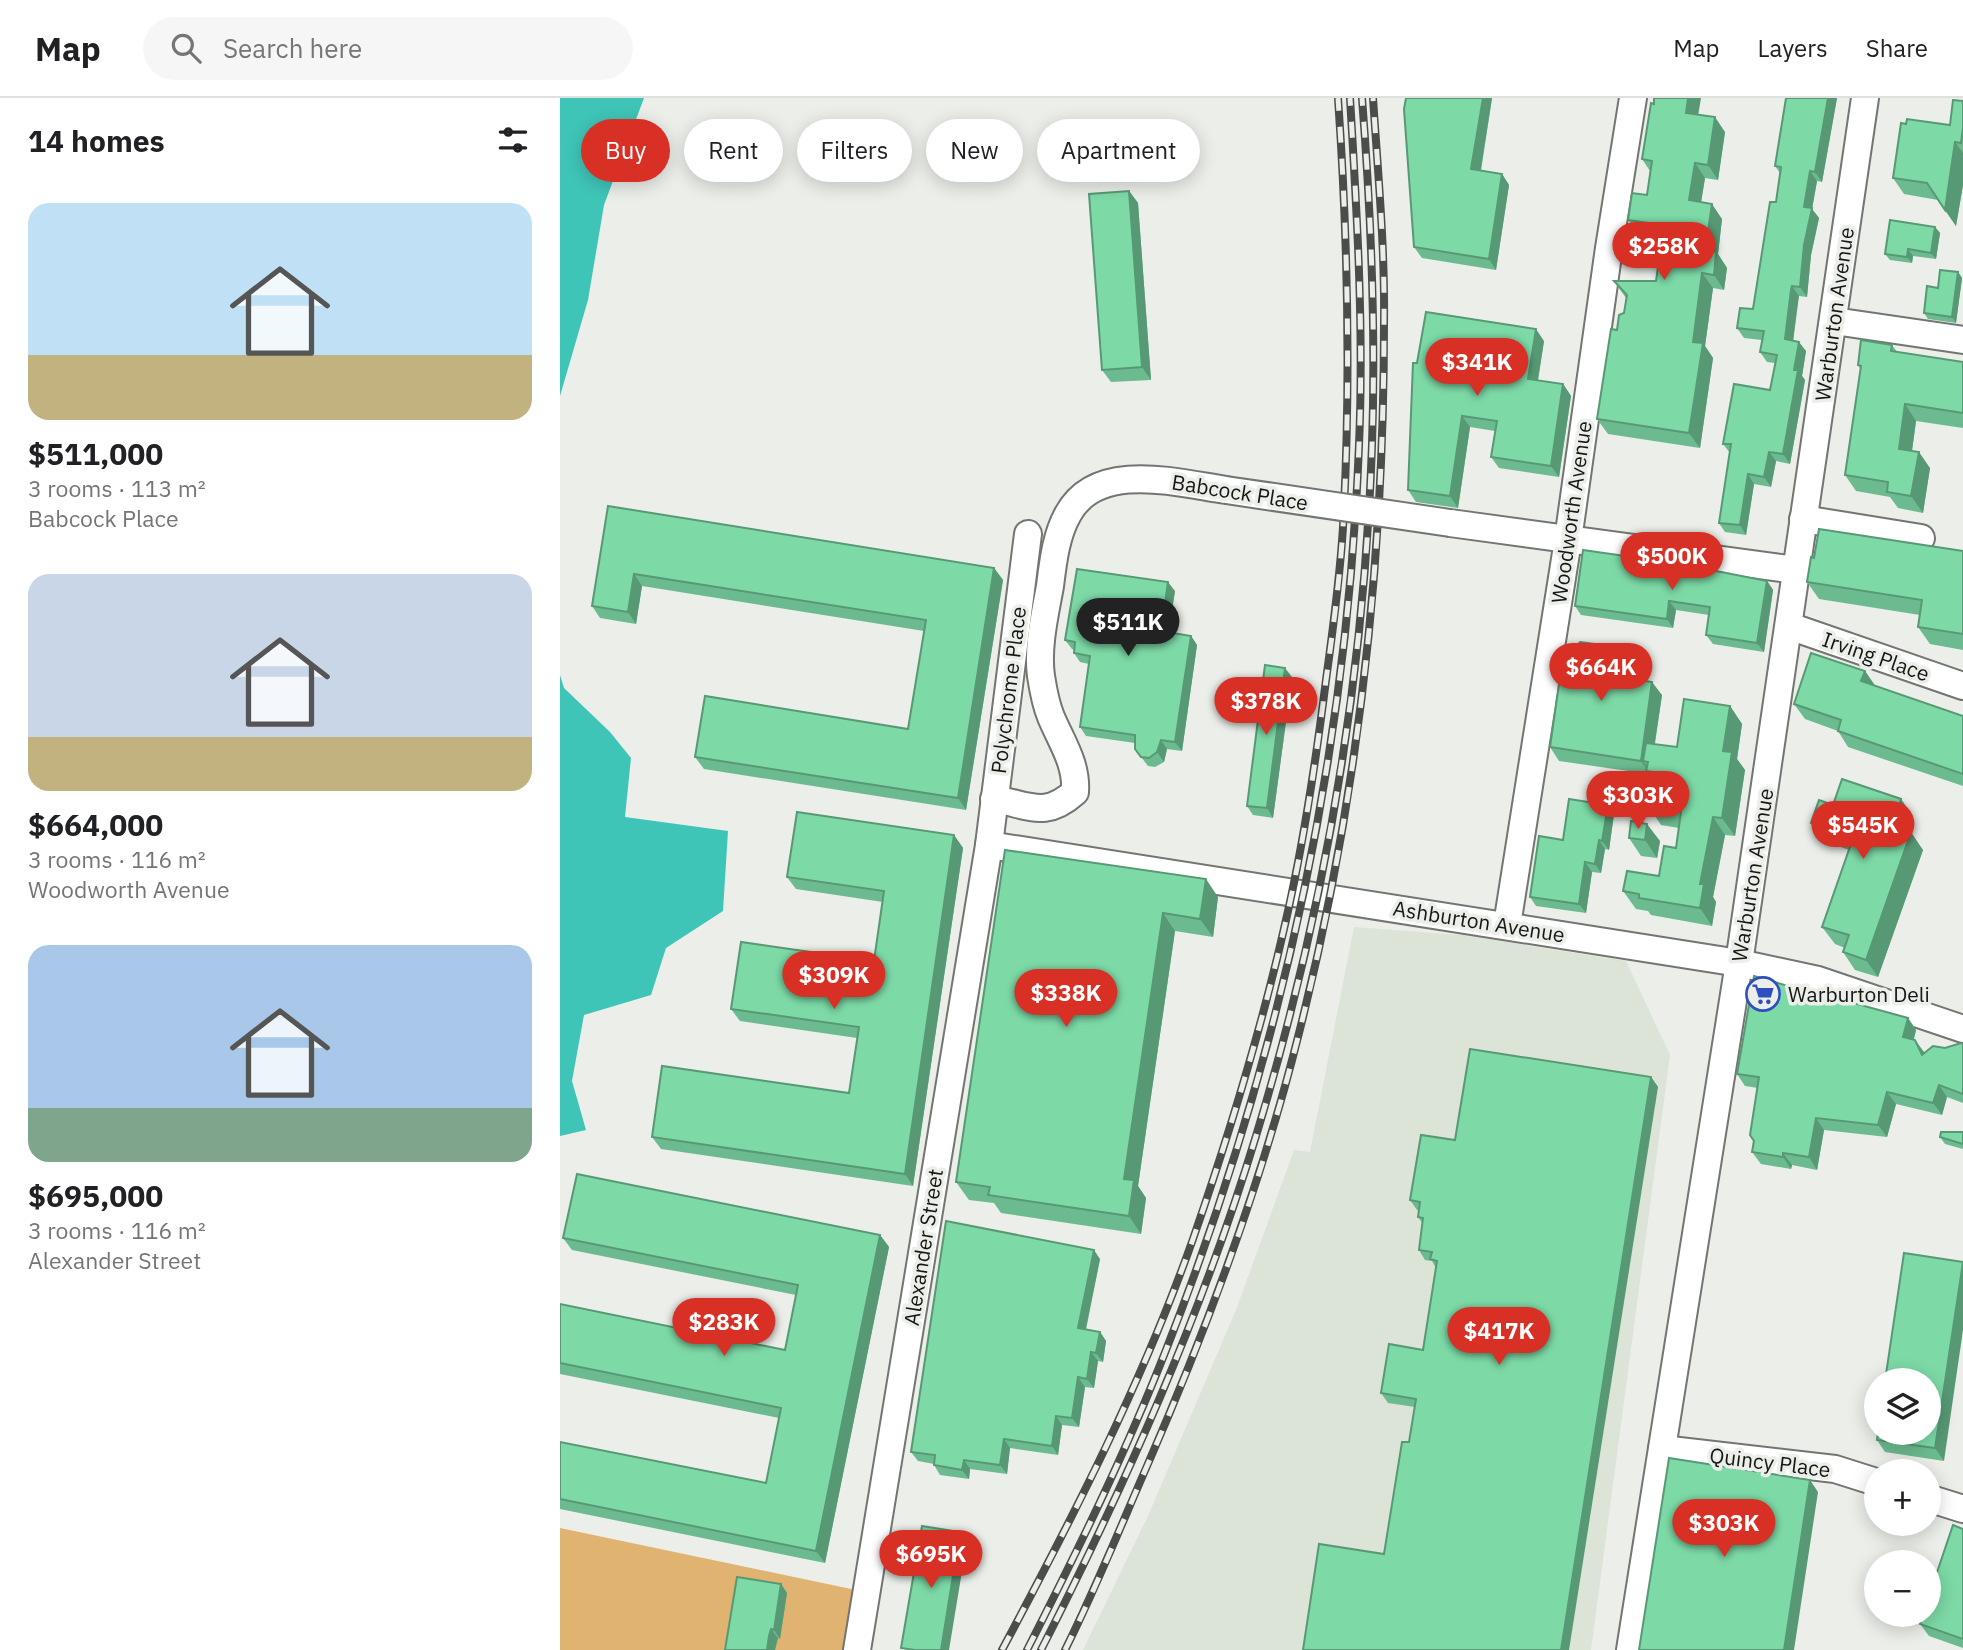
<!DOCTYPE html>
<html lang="en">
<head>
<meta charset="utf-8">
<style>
	body { margin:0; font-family:"IBM Plex Sans",sans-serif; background:#f6f6f6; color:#202124; height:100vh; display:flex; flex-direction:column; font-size:26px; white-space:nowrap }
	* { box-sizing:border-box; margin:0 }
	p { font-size:23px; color:#757577 }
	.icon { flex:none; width:38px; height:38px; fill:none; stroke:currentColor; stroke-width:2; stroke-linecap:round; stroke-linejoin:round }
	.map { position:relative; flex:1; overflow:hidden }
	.side { display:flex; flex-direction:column; background:#fff; width:560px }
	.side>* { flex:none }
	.top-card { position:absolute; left:21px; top:21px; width:665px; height:63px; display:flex; gap:14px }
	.buttons { position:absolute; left:1304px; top:1270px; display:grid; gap:14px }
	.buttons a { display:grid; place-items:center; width:77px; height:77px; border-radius:50%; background:#fff; box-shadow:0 4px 18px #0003; font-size:35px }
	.price { position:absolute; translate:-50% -60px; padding:0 16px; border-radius:24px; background:#d93025; color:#fff; font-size:23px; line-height:46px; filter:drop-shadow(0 2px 4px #0008) }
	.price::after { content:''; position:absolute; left:50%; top:42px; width:21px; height:16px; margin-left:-10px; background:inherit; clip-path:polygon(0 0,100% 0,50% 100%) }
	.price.on { background:#222; color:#fff }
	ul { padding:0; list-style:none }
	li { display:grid; align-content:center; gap:14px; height:371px; padding:0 28px }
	li span { display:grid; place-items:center; height:217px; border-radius:21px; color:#555 }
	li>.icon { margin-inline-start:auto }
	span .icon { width:126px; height:126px; fill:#fffc; stroke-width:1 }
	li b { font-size:30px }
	h2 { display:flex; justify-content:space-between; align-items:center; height:84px; padding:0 28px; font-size:30px }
	.pill { padding:0 24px; border-radius:32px; background:#fff; box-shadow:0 4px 18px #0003; font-size:24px; line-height:63px }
	.pill.on { background:#d93025; color:#fff }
	header { display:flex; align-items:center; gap:42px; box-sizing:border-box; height:98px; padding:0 35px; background:#fff; border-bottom:2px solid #e0e0e0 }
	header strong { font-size:33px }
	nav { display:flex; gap:38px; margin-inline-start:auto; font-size:24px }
	.search { width:490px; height:63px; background:#f6f6f6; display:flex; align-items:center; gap:18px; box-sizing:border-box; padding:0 24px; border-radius:38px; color:#757577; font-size:26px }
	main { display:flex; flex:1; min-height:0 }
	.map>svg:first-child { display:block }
</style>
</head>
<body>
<header>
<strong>Map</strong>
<div class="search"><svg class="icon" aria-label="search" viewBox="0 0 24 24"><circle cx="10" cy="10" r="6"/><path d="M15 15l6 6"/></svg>Search here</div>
<nav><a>Map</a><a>Layers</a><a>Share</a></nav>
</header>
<main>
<section class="side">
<h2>14 homes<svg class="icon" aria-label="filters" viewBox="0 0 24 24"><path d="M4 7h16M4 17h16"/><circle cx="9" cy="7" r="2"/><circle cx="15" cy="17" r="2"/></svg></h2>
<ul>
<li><span style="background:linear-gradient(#bfe0f5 70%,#c2b280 0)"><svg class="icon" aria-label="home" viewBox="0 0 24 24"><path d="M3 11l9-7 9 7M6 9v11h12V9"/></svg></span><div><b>$511,000</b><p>3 rooms · 113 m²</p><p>Babcock Place</p></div></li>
<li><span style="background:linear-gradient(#c9d6e8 75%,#c2b280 0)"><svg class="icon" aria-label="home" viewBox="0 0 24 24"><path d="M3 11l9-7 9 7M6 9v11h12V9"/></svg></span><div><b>$664,000</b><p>3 rooms · 116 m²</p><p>Woodworth Avenue</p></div></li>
<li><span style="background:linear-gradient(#a9c7e8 75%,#7fa58c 0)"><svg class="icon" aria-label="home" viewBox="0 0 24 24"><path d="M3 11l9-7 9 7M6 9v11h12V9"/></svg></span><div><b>$695,000</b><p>3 rooms · 116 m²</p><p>Alexander Street</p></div></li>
</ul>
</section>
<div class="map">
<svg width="1403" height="1552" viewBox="0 0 1403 1552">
	<rect width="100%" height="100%" fill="#ebeee9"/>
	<polygon fill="#dce3d7" points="794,829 901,837 1066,863 1110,957 1031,1552 523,1552 588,1418 676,1212 734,1052 750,1054"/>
	<polygon fill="#e0b370" points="0,1430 296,1492 285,1552 0,1552"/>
	<g fill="#3fc5b8">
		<polygon points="0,0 84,0 44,107 28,202 0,298"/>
		<polygon points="0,577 4,590 50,634 71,660 65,719 168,733 163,813 106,850 91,897 24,917 12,983 26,1032 0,1038"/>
	</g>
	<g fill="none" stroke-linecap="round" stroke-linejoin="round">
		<g stroke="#727570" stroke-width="30">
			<g id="minor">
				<polyline points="1274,223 1403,242"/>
				<polyline points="1243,421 1361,440"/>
				<polyline points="890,425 1236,472"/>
				<polyline points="1229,528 1403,588"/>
				<path d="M434,701C470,707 485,721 515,694C517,666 502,645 491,619C486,607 483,591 481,578C477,549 485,516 490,488C493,464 496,437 508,416C537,362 618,385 666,392"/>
				<polyline points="429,747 1179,865 1258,882 1403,931"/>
				<polyline points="947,827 1008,442 1049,150 1073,0"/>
				<polyline points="1102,1351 1275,1371 1316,1384"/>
				<polyline points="1368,1400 1403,1411"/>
				<polyline points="297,1552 429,747 468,436"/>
				<polyline points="1070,1552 1179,865 1305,0"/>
			</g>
		</g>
		<use href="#minor" stroke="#fff" stroke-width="26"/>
		<g stroke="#4b4d4a" stroke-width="8">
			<g id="rail">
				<path d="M442,1552C513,1419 583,1283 633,1141C669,1037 702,929 726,822C744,743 756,662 766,582C773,531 780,480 783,429C791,286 788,143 778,0"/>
				<path d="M467,1552C517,1454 566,1354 606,1252C720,962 787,658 799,347C804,231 797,116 790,0"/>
				<path d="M481,1552C565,1387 642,1216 696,1038C764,815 804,581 812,347C816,231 811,115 802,0"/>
				<path d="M505,1552C535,1492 560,1430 587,1368C648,1228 702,1084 739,935C798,703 824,465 824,225C825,150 818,75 813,0"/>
			</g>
		</g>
		<use href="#rail" stroke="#ebeee9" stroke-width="5" stroke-dasharray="16" stroke-linecap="butt"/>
		<g stroke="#727570" stroke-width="30" stroke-linecap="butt">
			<polyline id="minor-bridge" points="666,392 890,425"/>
		</g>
		<use href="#minor-bridge" stroke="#fff" stroke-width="26"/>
	</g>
	<g fill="#6cbb90">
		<polygon points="846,0 932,0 921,73 942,76 949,87 936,172 862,160 854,149"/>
		<polygon points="1226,0 1277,0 1262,84 1257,83 1252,111 1259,120 1251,157 1247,199 1239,198 1238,201 1233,243 1246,253 1242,278 1245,282 1230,366 1216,363 1211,389 1194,386 1186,437 1165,434 1159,425 1170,355 1163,346 1210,292 1215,265 1207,264 1200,254 1202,242 1184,240 1177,230 1193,211 1216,104 1220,75 1215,68"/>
		<polygon points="1403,3 1403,87 1396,128 1378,102 1344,96 1333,80 1390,27"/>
		<polygon points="1094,6 1138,17 1165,34 1158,82 1145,80 1141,104 1162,121 1158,156 1167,170 1164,192 1153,190 1145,248 1153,260 1140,350 1048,336 1037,321 1057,232 1064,215 1066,200 1054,183 1096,183 1103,140 1079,137 1068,122 1087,97 1090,73 1082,61"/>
		<polygon points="569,93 578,105 591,282 551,284 542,272"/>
		<polygon points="1375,129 1380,135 1376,161 1353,158 1352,165 1330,162 1325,156"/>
		<polygon points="1398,174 1402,180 1396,225 1368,221 1364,215 1378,190"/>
		<polygon points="984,243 978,283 1003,286 1011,298 999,379 939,370 931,359 935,333 910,329 898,410 856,404 848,392 857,265"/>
		<polygon points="1332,247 1337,254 1403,264 1403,330 1356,323 1352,353 1370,370 1363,415 1338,410 1330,399 1296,393 1285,377 1301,272 1298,267"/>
		<polygon points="48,408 434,470 443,482 406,712 144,671 135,659 348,631 364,533 82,488 76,526 40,520 32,508"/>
		<polygon points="1403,453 1403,552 1370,546 1358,529 1360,517 1259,501 1247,484"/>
		<polygon points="1115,465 1118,470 1207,483 1213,492 1204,554 1153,546 1146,537 1149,517 1116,512 1113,530 1021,517 1015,508"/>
		<polygon points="615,493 609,534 631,538 637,547 622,653 607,651 604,664 595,669 588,668 575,651 575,645 526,638 520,629 529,566 520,564 514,555 514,552 512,551 505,542"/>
		<polygon points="1014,552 1077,552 1087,566 1084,583 1102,597 1095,646 1117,649 1170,608 1182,626 1177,661 1185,672 1175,738 1165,737 1153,799 1156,804 1152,828 1091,817 1088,813 1076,811 1063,793 1099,778 1116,750 1119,730 1101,727 1089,709 1093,682 1089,676 999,663 990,649"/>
		<polygon points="1305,573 1315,588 1403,618 1403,688 1288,649 1278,633 1245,621 1234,606"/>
		<polygon points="732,579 713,720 693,717 687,708"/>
		<polygon points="1341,701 1353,719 1348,733 1363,752 1318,879 1295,872 1283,854 1285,850 1275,846 1262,829 1289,752 1264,743 1251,725 1273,707"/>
		<polygon points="1054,716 1049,752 1045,751 1041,775 1032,774 1026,815 976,808 970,799 1003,742"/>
		<polygon points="394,737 403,750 353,1088 101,1051 92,1039 289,995 297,940 180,923 171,911 314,863 323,804 236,791 227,779"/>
		<polygon points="1069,740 1100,743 1097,760 1081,758"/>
		<polygon points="445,752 658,799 653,839 615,833 578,1088 586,1100 581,1136 441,1115 434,1105 409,1102 396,1084"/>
		<polygon points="1272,901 1348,920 1356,932 1354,941 1364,955 1403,946 1403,1005 1387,999 1382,1017 1336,1006 1327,1039 1264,1032 1257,1072 1232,1067 1231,1071 1201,1066 1192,1054 1198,990 1185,988 1177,976"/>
		<polygon points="1091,979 1098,989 824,1456 849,1344 855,1309 828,1305 821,1295 863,1252 876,1170 872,1163 865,1162 859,1152 863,1126 858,1119 859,1112 857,1112 850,1102 895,1042"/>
		<polygon points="1403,1034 1403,1051 1385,1046 1380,1039"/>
		<polygon points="320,1137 329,1149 265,1465 0,1411 0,1344 206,1385 219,1320 0,1276 0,1206 225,1252 236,1197 12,1152 3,1140"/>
		<polygon points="1344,1155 1384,1363 1325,1354 1317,1342"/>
		<polygon points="540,1161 526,1232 540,1234 546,1243 543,1264 538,1263 534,1290 525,1289 519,1329 502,1327 498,1357 450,1350 447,1376 410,1371 409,1381 380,1377 374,1367 374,1366 358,1363 351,1354"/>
		<polygon points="1403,1431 1403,1550 1369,1538 1360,1526"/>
		<polygon points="221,1486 227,1495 220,1541 218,1540 215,1552 165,1552"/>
	</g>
	<g fill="#589975">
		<polygon points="923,0 932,0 919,82 911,71"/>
		<polygon points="1128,0 1141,0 1136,30 1126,15"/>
		<polygon points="1268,0 1277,0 1262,84 1255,74"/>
		<polygon points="1155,19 1165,34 1158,82 1148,67"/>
		<polygon points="1395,44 1403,55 1403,87 1396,128 1385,112"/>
		<polygon points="1135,65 1145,80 1139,117 1129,102"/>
		<polygon points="1250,73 1257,83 1252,111 1259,120 1251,157 1247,199 1240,189 1244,147 1244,109"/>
		<polygon points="942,76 949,87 936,172 929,161"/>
		<polygon points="569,93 578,105 591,282 582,269"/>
		<polygon points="1152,106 1162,121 1158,156 1167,170 1164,192 1154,177 1145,153"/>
		<polygon points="1375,129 1380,135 1376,161 1371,155"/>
		<polygon points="1348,151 1353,158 1352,165 1347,159"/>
		<polygon points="1398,174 1402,180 1396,225 1392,219"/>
		<polygon points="1142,175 1153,190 1145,248 1153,260 1140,350 1129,335 1133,244"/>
		<polygon points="1232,188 1239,198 1232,251 1225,241"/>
		<polygon points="976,231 984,243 976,293 968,281"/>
		<polygon points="1239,244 1246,253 1242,278 1245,282 1230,366 1223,356"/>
		<polygon points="1003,286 1011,298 999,379 991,368"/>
		<polygon points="1345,306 1356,323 1350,367 1339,351"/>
		<polygon points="902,318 910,329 898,410 890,398"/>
		<polygon points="1209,354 1216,363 1211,389 1204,379"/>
		<polygon points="1359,354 1370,370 1363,415 1351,398"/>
		<polygon points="1188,376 1194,386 1186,437 1180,427"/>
		<polygon points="434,470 443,482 406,712 398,700"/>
		<polygon points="74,476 82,488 76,526 68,514"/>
		<polygon points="1207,483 1213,492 1204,554 1197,545"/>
		<polygon points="608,484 615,493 607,542 601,533"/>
		<polygon points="1109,503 1116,512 1113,530 1107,521"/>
		<polygon points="631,538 637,547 622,653 615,644"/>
		<polygon points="1077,552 1087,566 1083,594 1073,581"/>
		<polygon points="725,570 732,579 713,720 707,710"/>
		<polygon points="1305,573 1316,589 1301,583"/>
		<polygon points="1092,584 1102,597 1091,669 1088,664 1083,663 1090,673 1088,673 1081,663"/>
		<polygon points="1170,608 1182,626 1177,661 1185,672 1175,738 1162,720 1163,653"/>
		<polygon points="601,642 607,651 604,664 597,654"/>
		<polygon points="1341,701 1353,719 1344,745 1332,728"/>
		<polygon points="1048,707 1054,716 1049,752 1042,743"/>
		<polygon points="1153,719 1165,737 1153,799 1156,804 1152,828 1140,810 1140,786"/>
		<polygon points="1087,726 1100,743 1097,760 1085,742"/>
		<polygon points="1351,734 1363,752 1318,879 1306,862"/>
		<polygon points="394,737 403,750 353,1088 345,1076"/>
		<polygon points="1039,742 1045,751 1041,775 1035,766"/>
		<polygon points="1025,764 1032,774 1026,815 1019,806"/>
		<polygon points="646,781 658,799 653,839 640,821"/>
		<polygon points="603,815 615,833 578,1088 586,1100 581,1136 569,1118 564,1081"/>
		<polygon points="1348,920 1356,932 1351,951 1343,939"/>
		<polygon points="1355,942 1364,954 1371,969 1362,957"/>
		<polygon points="1091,979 1098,989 1009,1552 1001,1552"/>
		<polygon points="1379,987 1387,999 1382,1017 1373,1005"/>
		<polygon points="1327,994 1336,1006 1327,1039 1318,1027"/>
		<polygon points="1256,1020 1264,1032 1257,1072 1249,1059"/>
		<polygon points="1223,1055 1232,1067 1231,1071 1223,1059"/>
		<polygon points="320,1137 329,1149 265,1465 256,1453"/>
		<polygon points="534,1152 540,1161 524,1239 518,1230"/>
		<polygon points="1403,1164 1403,1232 1384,1363 1375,1350"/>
		<polygon points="540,1234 546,1243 543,1264 536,1255"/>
		<polygon points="531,1254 538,1263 534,1290 527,1281"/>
		<polygon points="518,1279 525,1289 519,1329 512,1320"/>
		<polygon points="496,1318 502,1327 498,1357 492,1348"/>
		<polygon points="444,1341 450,1350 447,1376 440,1367"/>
		<polygon points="404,1362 410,1371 409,1381 402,1372"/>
		<polygon points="1250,1382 1258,1394 1234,1552 1224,1552"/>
		<polygon points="400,1434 407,1443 389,1552 381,1552"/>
		<polygon points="221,1486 227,1495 220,1541 214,1532"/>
		<polygon points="211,1531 218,1540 215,1552 207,1552"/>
	</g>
	<g fill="#7ddaa7" stroke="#589975" stroke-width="2">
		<polygon points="846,0 923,0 911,71 942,76 929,161 854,149 844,11"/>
		<polygon points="1094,0 1128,0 1126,15 1155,19 1148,67 1135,65 1129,102 1152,106 1145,153 1156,154 1154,177 1142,175 1133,244 1143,245 1129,335 1037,321 1051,231 1057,232 1059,217 1064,215 1067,197 1054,183 1096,183 1104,127 1068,122 1072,95 1087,97 1092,63 1082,61 1091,5 1094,6"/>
		<polygon points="1226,0 1268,0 1255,74 1250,73 1244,109 1252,110 1244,147 1240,189 1232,188 1231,192 1225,241 1239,244 1234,272 1238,272 1223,356 1209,354 1204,379 1188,376 1180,427 1159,425 1171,346 1163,346 1174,286 1210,292 1217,257 1200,254 1204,233 1177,230 1180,210 1193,211 1210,104 1216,104 1221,69 1215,68"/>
		<polygon points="1393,2 1403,3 1403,30 1401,45 1395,44 1385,112 1367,85 1333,80 1341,25 1346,26 1347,21 1390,27"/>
		<polygon points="569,93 582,269 542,272 529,96"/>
		<polygon points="1330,122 1375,129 1371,155 1348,151 1347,159 1325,156"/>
		<polygon points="1380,172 1398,174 1392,219 1364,215 1367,188 1378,190"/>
		<polygon points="866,214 976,231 968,281 1003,286 991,368 931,359 937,323 902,318 890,398 848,392 853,265 857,265"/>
		<polygon points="1301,242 1332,247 1331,253 1403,264 1403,315 1345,306 1339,351 1359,354 1351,398 1327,394 1328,384 1285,377 1301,268 1298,267"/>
		<polygon points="48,408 434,470 398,700 135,659 145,598 348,631 366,522 74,476 68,514 32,508"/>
		<polygon points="1259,431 1403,453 1403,536 1358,529 1362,502 1247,484 1251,459 1254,460"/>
		<polygon points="1023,452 1115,465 1115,470 1141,470 1207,483 1197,545 1146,537 1150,509 1109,503 1107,521 1015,508"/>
		<polygon points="517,471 608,484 601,533 631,538 615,644 601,642 597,654 589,660 581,659 575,651 575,637 520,629 530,558 514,555 515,544 505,542"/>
		<polygon points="1020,544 1077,552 1073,581 1092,584 1081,663 990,649 1004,551 1014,552"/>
		<polygon points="1251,555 1305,573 1301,583 1403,618 1403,676 1278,633 1281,622 1234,606"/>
		<polygon points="705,567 725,570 707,710 687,708"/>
		<polygon points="1124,601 1170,608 1163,653 1172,654 1162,720 1153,719 1140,786 1144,786 1140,810 1079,800 1079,796 1063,793 1067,773 1099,778 1104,748 1116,750 1121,714 1089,709 1094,674 1086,673 1088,664 1083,663 1086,645 1117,649"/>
		<polygon points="1282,681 1341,701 1332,728 1351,734 1306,862 1283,854 1289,837 1262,829 1293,740 1251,725 1259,702 1273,707"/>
		<polygon points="1009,701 1048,707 1042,743 1039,742 1035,766 1025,764 1019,806 970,799 979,738 1003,742"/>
		<polygon points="237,714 394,737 345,1076 92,1039 102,968 289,995 299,929 171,911 181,844 314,863 324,793 227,779"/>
		<polygon points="1071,723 1087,726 1085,742 1069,740"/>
		<polygon points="445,752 646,781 640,821 603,815 564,1081 574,1082 569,1118 428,1097 430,1089 396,1084"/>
		<polygon points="1194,878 1272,901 1272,899 1348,920 1343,939 1355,942 1362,957 1373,948 1385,950 1401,945 1403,946 1403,996 1379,987 1373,1005 1327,994 1318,1027 1256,1020 1249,1059 1223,1055 1223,1059 1192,1054 1194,1043 1190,1037 1199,979 1177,976"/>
		<polygon points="910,951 1091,979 1001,1552 743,1552 759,1446 824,1456 842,1344 849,1344 856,1301 821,1295 829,1246 863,1252 877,1163 870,1161 872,1154 859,1152 863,1120 858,1119 860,1104 850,1102 861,1037 895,1042"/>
		<polygon points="1381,1034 1403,1034 1403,1046 1380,1039"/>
		<polygon points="17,1076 320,1137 256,1453 0,1401 0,1344 206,1385 221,1310 0,1265 0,1206 225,1252 238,1187 3,1140"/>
		<polygon points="386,1123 534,1152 518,1230 540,1234 536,1255 531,1254 527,1281 518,1279 512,1320 496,1318 492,1348 444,1341 440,1367 404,1362 402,1372 374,1367 375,1357 351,1354"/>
		<polygon points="1344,1155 1403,1164 1375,1350 1317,1342 1318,1335 1368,1335 1368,1283 1325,1283"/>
		<polygon points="1109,1360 1250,1382 1224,1552 1079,1552"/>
		<polygon points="1393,1427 1403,1431 1403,1541 1360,1526 1363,1517 1368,1517 1368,1501"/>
		<polygon points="362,1428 400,1434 381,1552 355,1552 341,1550"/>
		<polygon points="177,1479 221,1486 214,1532 211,1531 209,1538 207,1552 165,1552"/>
	</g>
	<defs>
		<g id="supermarket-ring" transform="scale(1.75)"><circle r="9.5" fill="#ebeee9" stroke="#2f4fbf" stroke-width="1.5"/><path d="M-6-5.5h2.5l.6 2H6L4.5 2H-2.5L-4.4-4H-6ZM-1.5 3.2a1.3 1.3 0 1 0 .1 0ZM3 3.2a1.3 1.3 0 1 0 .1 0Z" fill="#2f4fbf"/></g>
	</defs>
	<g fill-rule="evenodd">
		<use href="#supermarket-ring" x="1203" y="896"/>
	</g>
	<g text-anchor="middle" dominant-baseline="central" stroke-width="7" stroke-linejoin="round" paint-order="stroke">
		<g font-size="21" fill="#161715" stroke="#ebeee9">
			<text transform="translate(1274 216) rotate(-82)">Warburton Avenue</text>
			<text transform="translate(680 394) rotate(9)">Babcock Place</text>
			<text transform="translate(1011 414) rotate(-82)">Woodworth Avenue</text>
			<text transform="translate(1316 558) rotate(19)">Irving Place</text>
			<text transform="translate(448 592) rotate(-83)">Polychrome Place</text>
			<text transform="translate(1192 777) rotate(-81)">Warburton Avenue</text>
			<text transform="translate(919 823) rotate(9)">Ashburton Avenue</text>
			<text transform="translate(363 1149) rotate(-81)">Alexander Street</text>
			<text transform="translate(1210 1364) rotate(7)">Quincy Place</text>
		</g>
		<g font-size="21" fill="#161715" stroke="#ebeee9" text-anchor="start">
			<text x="1228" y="896">Warburton Deli</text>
		</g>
	</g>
</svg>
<div class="buttons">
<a><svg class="icon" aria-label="layers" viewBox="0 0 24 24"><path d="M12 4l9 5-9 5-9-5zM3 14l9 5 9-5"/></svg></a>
<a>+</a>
<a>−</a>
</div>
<b class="price" style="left:1104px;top:184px">$258K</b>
<b class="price" style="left:917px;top:300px">$341K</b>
<b class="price" style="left:1112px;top:494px">$500K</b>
<b class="price on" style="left:568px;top:560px">$511K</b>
<b class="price" style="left:1041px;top:605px">$664K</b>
<b class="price" style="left:706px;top:639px">$378K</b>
<b class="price" style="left:1078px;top:733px">$303K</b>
<b class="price" style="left:1303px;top:763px">$545K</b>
<b class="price" style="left:274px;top:913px">$309K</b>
<b class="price" style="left:506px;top:931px">$338K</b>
<b class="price" style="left:164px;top:1260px">$283K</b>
<b class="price" style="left:939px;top:1269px">$417K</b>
<b class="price" style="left:1164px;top:1461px">$303K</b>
<b class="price" style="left:371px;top:1492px">$695K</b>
<div class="top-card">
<a class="pill on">Buy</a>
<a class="pill">Rent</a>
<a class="pill">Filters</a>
<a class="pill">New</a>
<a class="pill">Apartment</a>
</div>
</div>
</main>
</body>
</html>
